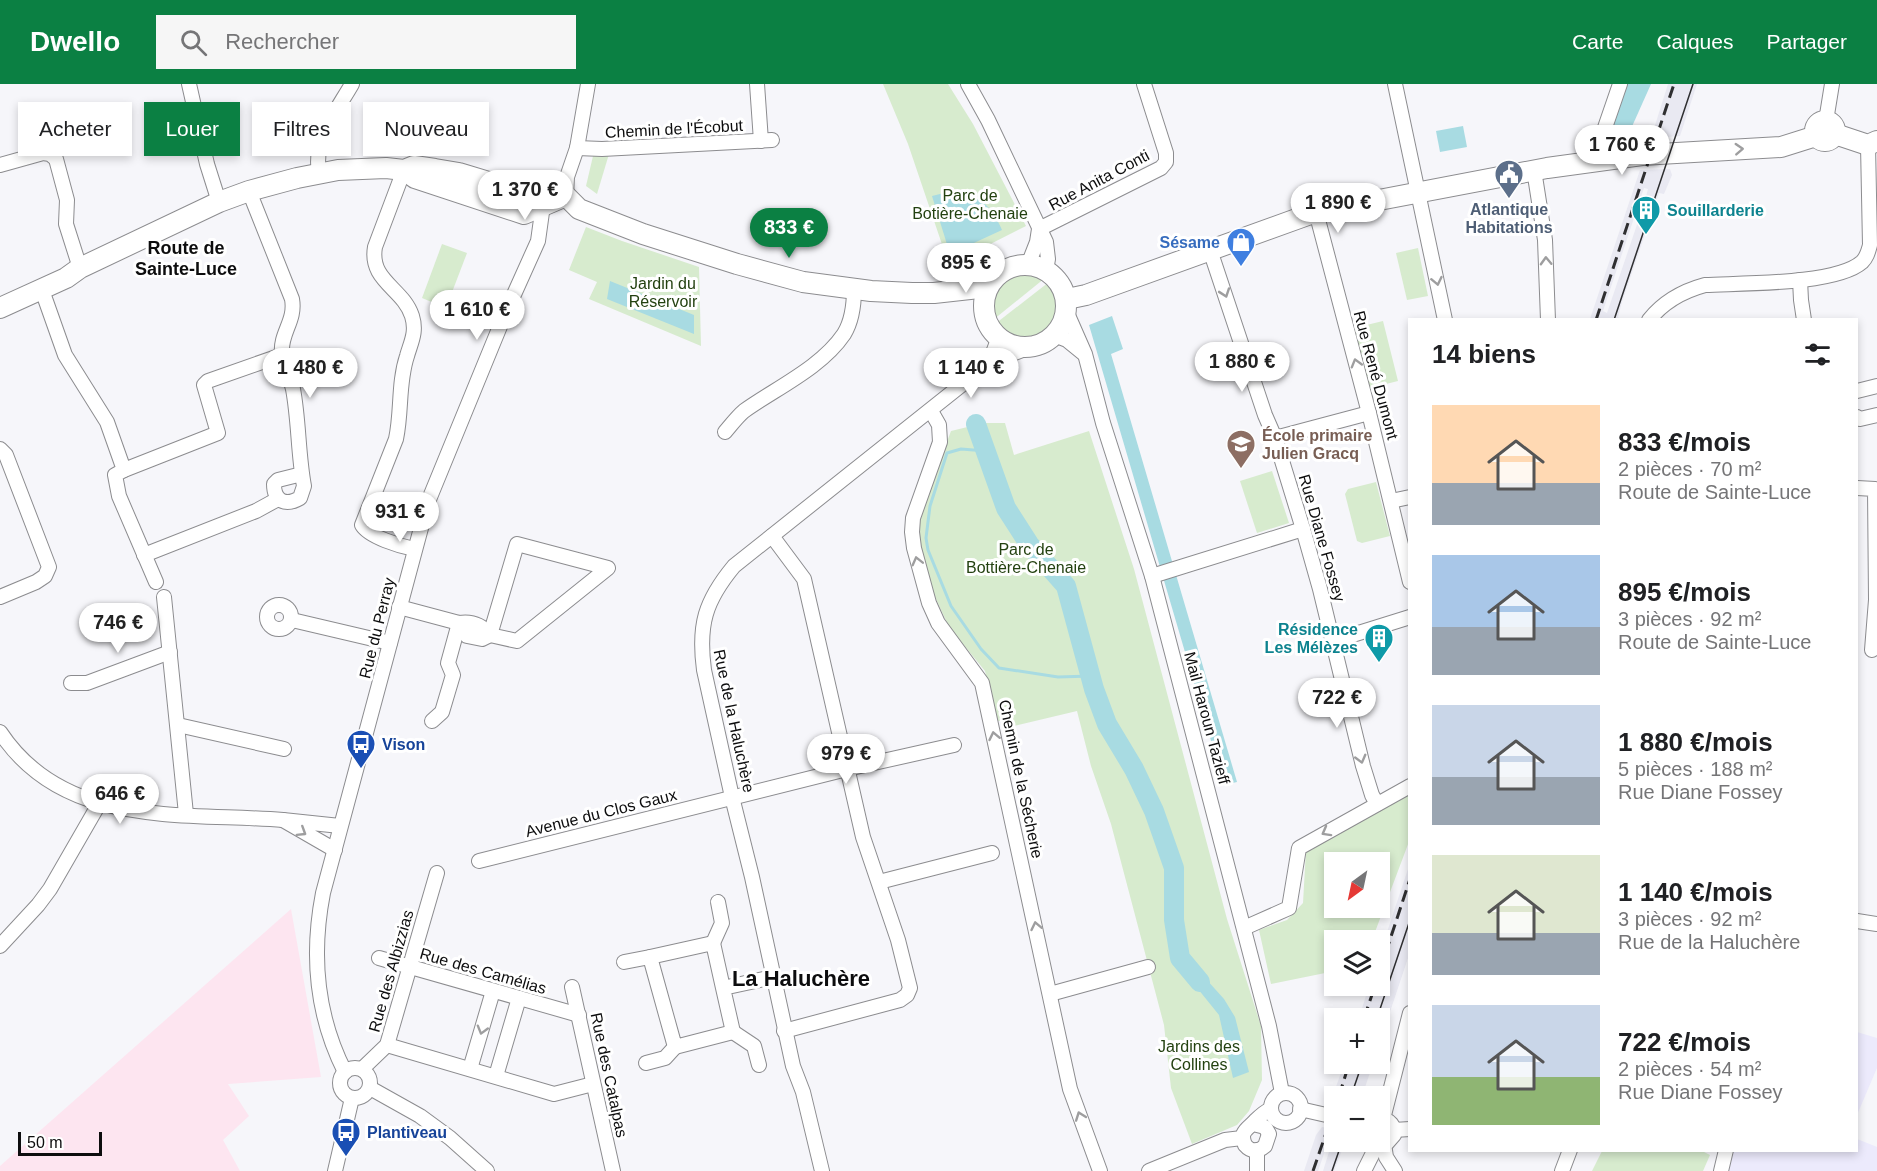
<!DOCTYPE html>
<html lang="fr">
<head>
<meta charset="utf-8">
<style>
	body { margin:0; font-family:Helvetica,sans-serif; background:#f6f6f6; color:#202124; height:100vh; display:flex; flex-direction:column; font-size:22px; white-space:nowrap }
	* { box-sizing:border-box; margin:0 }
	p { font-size:20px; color:#757577 }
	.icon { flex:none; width:33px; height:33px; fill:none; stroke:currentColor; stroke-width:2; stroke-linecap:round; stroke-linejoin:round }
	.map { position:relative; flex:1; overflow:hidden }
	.panel { position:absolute; left:1408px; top:234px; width:450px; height:834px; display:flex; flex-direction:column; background:#fff; border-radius:0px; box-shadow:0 3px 9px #0003 }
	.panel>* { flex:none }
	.hud { position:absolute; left:18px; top:18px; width:570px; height:54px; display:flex; gap:12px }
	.needle { width:39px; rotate:213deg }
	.controls { position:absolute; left:1324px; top:768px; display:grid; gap:12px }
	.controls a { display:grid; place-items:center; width:66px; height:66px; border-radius:0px; background:#fff; box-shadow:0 3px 9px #0003; font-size:30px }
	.scale { position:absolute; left:18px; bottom:15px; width:84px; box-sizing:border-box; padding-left:6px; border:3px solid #0d0d0e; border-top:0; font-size:16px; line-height:21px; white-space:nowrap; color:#0d0d0e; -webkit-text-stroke:4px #fff; paint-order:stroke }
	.price { position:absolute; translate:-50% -51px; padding:0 14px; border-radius:21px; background:#fff; color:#222; font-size:20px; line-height:39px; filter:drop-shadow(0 2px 3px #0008) }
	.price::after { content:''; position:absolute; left:50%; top:36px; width:18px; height:14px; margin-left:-9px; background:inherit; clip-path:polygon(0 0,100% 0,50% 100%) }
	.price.current { background:#0b8043; color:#fff }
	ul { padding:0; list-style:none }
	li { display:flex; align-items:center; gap:18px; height:150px; padding:0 24px }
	li span { display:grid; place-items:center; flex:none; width:168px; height:120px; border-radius:0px; color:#555 }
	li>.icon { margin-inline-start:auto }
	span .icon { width:72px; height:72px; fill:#fffc; stroke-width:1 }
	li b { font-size:26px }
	h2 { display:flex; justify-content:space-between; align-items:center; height:72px; padding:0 24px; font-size:26px }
	.chip { padding:0 21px; border-radius:0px; background:#fff; box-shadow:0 3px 9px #0003; font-size:21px; line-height:54px }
	.chip.current { background:#0b8043; color:#fff }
	header { display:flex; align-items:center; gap:36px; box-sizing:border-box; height:84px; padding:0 30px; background:#0b8043; color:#fff }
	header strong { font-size:28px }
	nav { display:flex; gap:33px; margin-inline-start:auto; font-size:21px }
	.search { width:420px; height:54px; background:#f6f6f6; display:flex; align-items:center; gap:15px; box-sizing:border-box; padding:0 21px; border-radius:0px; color:#757577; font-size:22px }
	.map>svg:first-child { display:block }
</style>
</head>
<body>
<header>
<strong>Dwello</strong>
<div class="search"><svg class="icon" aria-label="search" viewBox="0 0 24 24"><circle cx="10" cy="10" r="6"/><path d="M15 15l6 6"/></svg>Rechercher</div>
<nav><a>Carte</a><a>Calques</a><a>Partager</a></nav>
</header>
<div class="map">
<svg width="1877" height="1087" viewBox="0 0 1877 1087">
	<rect width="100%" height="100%" fill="#f6f6fa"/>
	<g fill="#e9e9f2" fill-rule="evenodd">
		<polygon points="1668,0 1697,0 1680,52 1651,54"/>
		<path d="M1670,85L1672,91L1664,110L1659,109L1622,218L1618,233L1620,235H1590L1640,86ZM1644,104L1648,105L1644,120L1607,229L1603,227Z"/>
		<polygon points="1410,779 1410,868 1380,958 1380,934 1359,934 1369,902 1380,902 1380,869"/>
		<polygon points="1344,980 1373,980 1362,1012 1335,1012 1335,1022 1330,1020"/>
		<polygon points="1322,1043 1335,1046 1335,1058 1342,1058 1344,1061 1334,1087 1323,1087 1329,1068 1325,1067 1318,1087 1304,1087 1316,1051"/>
	</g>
	<polygon fill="#fde5f0" points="291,825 321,993 228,1000 249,1032 223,1056 240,1087 0,1087 0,1082"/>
	<g fill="#eceafc">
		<polygon points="1857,948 1877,954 1877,984 1857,1031"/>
		<polygon points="1857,1055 1877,1063 1877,1087 1718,1087 1723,1067 1857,1066"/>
	</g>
	<g fill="#d7ebce" fill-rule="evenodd">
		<polygon points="883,0 948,0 973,40 1026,142 949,181 908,60"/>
		<polygon points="609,70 597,110 586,102 593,72"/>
		<polygon points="586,143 622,157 699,183 701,262 589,215 597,198 569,186"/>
		<polygon points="442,160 467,169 446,224 422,214"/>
		<polygon points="1418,164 1428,212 1407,216 1396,169"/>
		<path d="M1021,187L1034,189L1045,194L993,236C984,213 998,192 1021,187Z"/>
		<path d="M1049,198C1084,237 1023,282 995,240Z"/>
		<polygon points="1383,237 1398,297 1370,304 1354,244"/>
		<polygon points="984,339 1005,339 1014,371 1089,347 1134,485 1227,835 1261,942 1262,996 1249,1027 1237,1041 1192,1060 1171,1004 1164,941 1111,740 1091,682 1077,627 1010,643 1008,636 997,637 985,587 949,543 934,511 919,454 918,434 951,347"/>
		<polygon points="1272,387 1289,439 1257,449 1240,397"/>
		<polygon points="1376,398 1390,452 1362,459 1357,457 1345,410 1348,405"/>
		<path d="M1410,708V755L1372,856H1335V887L1271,900L1259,846L1287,836L1303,819L1306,766ZM1335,778H1380V824H1335Z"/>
		<polygon points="1602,1067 1700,1066 1710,1071 1703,1087 1592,1087"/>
	</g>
	<g fill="#a8dbe2">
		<polygon points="1627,0 1651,0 1630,47 1609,51"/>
		<polygon points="1463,42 1467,63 1440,68 1436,47"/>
		<path d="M944,109C976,108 989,117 1002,146L950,170L932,112Z"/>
		<polygon points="610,197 694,231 694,250 607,215"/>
		<polygon points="1112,232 1123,265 1111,270 1237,698 1224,701 1089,241"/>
		<polygon points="1188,875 1224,915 1235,933 1249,988 1233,994 1219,931 1177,879"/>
	</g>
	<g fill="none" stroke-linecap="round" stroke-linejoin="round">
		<polyline stroke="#a8dbe2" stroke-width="3" points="986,367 961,365 947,369 930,422 926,454 928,466 951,522 981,565 999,584 1058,593 1091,592"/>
		<polyline stroke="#a8dbe2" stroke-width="20" points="976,340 1006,424 1029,460 1066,502 1094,605 1107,640 1134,685 1154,727 1174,784 1174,836 1180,874 1200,898"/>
		<g stroke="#8c8c8f" stroke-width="16">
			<g id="street">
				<polyline points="189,0 207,80 219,118"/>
				<polyline points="757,0 761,57"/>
				<polyline points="968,0 988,36 1046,158 1048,175 1046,186"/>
				<polyline points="1395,0 1445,236"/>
				<polyline points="1826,37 1832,0"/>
				<polyline points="577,64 602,65 772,56"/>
				<polyline points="1598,76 1599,61 1620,0"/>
				<polyline points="0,81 43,69 50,70 56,75 67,116 66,140 80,184"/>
				<path d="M404,86L375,163C369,197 403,204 412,232C417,248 411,258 407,272C398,299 402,327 396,355L362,441C369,453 400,462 414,465"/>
				<polyline points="1534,86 1545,156 1548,236"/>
				<path d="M319,89C313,55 336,28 352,0"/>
				<path d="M249,107L292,215C296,237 280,249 282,269C283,281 290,293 293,305C299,337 298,370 304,402L300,414C286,422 274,418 274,400L278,396L302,390"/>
				<polyline points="566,112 567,93 577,64 588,0"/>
				<polyline points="1316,128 1369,329 1410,498"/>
				<polyline points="1039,145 1161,84 1166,78 1166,69 1144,0"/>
				<polyline points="1210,166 1265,331 1275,354 1303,445 1320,505 1363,682 1372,711 1377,720"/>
				<polyline points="1028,181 1037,158 1039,145"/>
				<polyline points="1800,196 1801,216 1804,236"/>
				<polyline points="42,206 65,271 107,338 124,386 115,391 119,412 156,498"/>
				<polyline points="1067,229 1085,270 1103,339 1152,492 1269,942 1282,1009"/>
				<path d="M1649,236C1664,217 1683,207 1705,201C1741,199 1836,201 1862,178C1867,173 1868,168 1870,161L1868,61"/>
				<polyline points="1054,251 1067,256 1083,269"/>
				<polyline points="989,279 1030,263"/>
				<polyline points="1857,307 1877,302"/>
				<polyline points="931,327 939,341 940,358 913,434 912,448 914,464 929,519 938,539 982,599 1070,1005 1100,1087"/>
				<polyline points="1857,333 1860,335 1877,331"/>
				<path d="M725,348C731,341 737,333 744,327C776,304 821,284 844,250C852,237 854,220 854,205"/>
				<polyline points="1275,354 1369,329"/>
				<polyline points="0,365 6,371 49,483 45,492 36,498 0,513"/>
				<polyline points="124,386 218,349 204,301 208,297 282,271"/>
				<polyline points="1857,404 1875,405 1876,516 1872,566"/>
				<polyline points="1391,417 1410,413"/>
				<polyline points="772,452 804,495 863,753 898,856 910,904 907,911 900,916 784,947"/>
				<polygon points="517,460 608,484 517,557 490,551"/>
				<polyline points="144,471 256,427 278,415"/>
				<polyline points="1152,492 1303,445"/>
				<polyline points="164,513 186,730"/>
				<circle cx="279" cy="533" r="12"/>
				<path d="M399,523L459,539C472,537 482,541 490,551L482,555L467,552L459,539"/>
				<polyline points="292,536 390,559"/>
				<polyline points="1333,557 1410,533"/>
				<polyline points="71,599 87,599 170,568"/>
				<polyline points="432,637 442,628 453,591 448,579 459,539"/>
				<polyline points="178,641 284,665"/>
				<path d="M0,648C64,745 183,728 283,736"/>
				<polyline points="335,766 283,736 340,742"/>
				<polyline points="479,777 847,685 954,661"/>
				<polyline points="879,798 992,769"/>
				<polyline points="1857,837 1877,840"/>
				<polyline points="1244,844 1289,824 1299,764 1410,702"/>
				<polyline points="713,859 722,839 718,818"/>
				<polyline points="0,862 38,821 50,805 99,720"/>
				<polyline points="379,874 579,931"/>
				<polyline points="624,878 650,873"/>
				<polyline points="572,903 613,1087"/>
				<polyline points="723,904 713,859 650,873 675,963 733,948 723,904 773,893"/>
				<polyline points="1050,910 1148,883"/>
				<polyline points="733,948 754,962 759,981"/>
				<polyline points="387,961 554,1010 593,1000"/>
				<polyline points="646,979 665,974 675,963"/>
				<circle cx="355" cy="999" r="15"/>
				<polyline points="362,985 387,961 437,789"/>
				<polyline points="470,985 493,907"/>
				<path d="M345,988C316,931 311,871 323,809L428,418L503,235L538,157L543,121"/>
				<polyline points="496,992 519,914"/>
				<polyline points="370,1004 420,1032 450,1054 487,1087"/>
				<circle cx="1286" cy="1024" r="15"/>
				<polyline points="1300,1025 1335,1033"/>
				<polyline points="1383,1035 1410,929"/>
				<path d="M1253,1040L1265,1043L1269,1050L1265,1062C1258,1068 1251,1068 1245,1061C1239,1047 1248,1045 1255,1037C1260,1032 1264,1028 1271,1025"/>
				<polyline points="1394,1046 1410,1045"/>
				<path d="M1375,1058L1380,1060L1387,1059L1394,1051C1395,1042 1390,1035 1380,1035"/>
				<polyline points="1384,1060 1386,1073 1395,1087"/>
				<polyline points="335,1087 352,1014"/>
				<path d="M822,1087L803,1008L793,982L752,793L732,713L704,586C698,541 705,517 734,482L984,283L989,279L999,253"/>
				<polyline points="1149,1087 1225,1056 1242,1054"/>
				<polyline points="1257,1087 1257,1066"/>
				<polyline points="1364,1087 1378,1059"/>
				<polyline points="1562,1087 1570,1066"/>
				<polyline points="1721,1087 1726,1066"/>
			</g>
		</g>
		<g stroke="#8c8c8f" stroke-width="22">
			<g id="secondary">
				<circle cx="1825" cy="47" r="10"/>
				<polyline points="1835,50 1868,61 1877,57"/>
				<polyline points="404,86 415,94 524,130 566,112 579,125 643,150 737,180 803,198 871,207 912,209 934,209 988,203"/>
				<circle cx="1025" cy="222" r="41"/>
				<polyline points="1067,215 1086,211 1316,128 1547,84 1642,71 1781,63 1816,52"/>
				<polyline points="0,224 66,194 80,184 219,118 249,107 297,94 338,86 386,84 404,86 414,82 435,85 459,89 515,106 527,110 543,121"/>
			</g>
		</g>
		<use href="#street" stroke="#fff" stroke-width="14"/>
		<use href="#secondary" stroke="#fff" stroke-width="20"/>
		<g stroke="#2f2f31" stroke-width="1.5">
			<polyline points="1614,236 1693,0"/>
			<polyline points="1377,934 1410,836"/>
			<polyline points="1351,1012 1362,980"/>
			<polyline points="1332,1087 1342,1058"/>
		</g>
		<g stroke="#2f2f31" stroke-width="3" stroke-dasharray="12 6" stroke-linecap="butt">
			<polyline points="1596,236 1674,0"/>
			<polyline points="1380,886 1410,795"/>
			<polyline points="1364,934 1375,902"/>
			<polyline points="1339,1012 1349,980"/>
			<polyline points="1313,1087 1335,1023"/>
		</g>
	</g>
	<defs><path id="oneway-chevron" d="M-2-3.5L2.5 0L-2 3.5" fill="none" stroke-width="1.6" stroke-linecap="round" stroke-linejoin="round" transform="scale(1.5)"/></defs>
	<g stroke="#9e9e9f">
		<use href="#oneway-chevron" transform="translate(1739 65) rotate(-3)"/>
		<use href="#oneway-chevron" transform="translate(1546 177) rotate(-92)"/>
		<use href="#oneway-chevron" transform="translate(1437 197) rotate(78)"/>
		<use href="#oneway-chevron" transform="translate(1225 209) rotate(71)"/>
		<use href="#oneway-chevron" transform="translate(1356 279) rotate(-106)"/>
		<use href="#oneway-chevron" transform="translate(917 477) rotate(-104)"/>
		<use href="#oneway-chevron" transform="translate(994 652) rotate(-102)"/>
		<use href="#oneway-chevron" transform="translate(1361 675) rotate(75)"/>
		<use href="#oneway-chevron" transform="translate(302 748) rotate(32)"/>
		<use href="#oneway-chevron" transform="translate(1326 748) rotate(151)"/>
		<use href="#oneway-chevron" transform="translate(1036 842) rotate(-102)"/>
		<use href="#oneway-chevron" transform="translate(482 946) rotate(106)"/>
		<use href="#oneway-chevron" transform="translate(1080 1032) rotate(-110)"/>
	</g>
	<defs>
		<g id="civic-pin" transform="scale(1.5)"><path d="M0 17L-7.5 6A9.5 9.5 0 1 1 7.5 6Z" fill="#5c6f8a" stroke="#fff"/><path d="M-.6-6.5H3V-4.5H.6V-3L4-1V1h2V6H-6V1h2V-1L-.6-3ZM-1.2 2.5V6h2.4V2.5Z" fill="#fff"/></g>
		<g id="building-pin" transform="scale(1.5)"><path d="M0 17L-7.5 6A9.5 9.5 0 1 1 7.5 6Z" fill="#0f9aa8" stroke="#fff"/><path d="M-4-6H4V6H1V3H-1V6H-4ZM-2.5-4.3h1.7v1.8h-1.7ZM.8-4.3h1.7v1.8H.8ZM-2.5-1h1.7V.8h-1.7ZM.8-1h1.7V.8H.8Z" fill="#fff"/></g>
		<g id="shop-pin" transform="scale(1.5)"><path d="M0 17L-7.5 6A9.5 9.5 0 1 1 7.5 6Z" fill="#3f7fe0" stroke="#fff"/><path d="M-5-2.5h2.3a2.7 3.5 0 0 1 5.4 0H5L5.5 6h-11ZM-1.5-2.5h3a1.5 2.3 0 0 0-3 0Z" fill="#fff"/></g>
		<g id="school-pin" transform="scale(1.5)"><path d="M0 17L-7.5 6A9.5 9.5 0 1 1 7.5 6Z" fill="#8d6e63" stroke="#fff"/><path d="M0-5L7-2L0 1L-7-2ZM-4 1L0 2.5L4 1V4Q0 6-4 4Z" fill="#fff"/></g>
		<g id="bus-pin" transform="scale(1.5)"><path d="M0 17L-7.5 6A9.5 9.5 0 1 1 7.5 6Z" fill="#1a4fb4" stroke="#fff"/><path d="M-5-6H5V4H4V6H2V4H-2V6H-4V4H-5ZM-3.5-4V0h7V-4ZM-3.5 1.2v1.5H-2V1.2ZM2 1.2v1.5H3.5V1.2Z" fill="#fff"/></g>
	</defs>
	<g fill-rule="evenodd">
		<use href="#civic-pin" x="1509" y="90"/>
		<use href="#building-pin" x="1646" y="126"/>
		<use href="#shop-pin" x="1241" y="158"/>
		<use href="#school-pin" x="1241" y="360"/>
		<use href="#building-pin" x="1379" y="554"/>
		<use href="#bus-pin" x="361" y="660"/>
		<use href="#bus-pin" x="346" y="1048"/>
	</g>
	<g text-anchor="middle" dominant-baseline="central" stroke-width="6" stroke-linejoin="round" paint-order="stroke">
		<g font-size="16" fill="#0d0d0e" stroke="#fff">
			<text transform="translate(674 45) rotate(-3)">Chemin de l'Écobut</text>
			<text transform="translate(1099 96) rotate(-28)">Rue Anita Conti</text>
			<text transform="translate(1376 291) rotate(75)">Rue René Dumont</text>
			<text transform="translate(1322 454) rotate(74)">Rue Diane Fossey</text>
			<text transform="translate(377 544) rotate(-76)">Rue du Perray</text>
			<text transform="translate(1207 634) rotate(75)">Mail Haroun Tazieff</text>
			<text transform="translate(734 637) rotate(78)">Rue de la Haluchère</text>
			<text transform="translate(1021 695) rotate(78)">Chemin de la Sécherie</text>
			<text transform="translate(601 729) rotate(-14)">Avenue du Clos Gaux</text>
			<text transform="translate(391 887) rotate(-74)">Rue des Albizzias</text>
			<text transform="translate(483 887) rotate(16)">Rue des Camélias</text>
			<text transform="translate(609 991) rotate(78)">Rue des Catalpas</text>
		</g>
		<g font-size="16" fill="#234110" stroke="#fff">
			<text x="970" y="111">Parc de<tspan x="970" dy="18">Botière-Chenaie</tspan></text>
			<text x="663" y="199">Jardin du<tspan x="663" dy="18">Réservoir</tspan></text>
			<text x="1026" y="465">Parc de<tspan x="1026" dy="18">Bottière-Chenaie</tspan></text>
			<text x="1199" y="962">Jardins des<tspan x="1199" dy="18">Collines</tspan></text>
		</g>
		<g font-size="16" font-weight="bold" fill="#4e5e75" stroke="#fff">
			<text x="1509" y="125">Atlantique<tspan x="1509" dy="18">Habitations</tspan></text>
		</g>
		<g font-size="16" font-weight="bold" fill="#0d838f" stroke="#fff" text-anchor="start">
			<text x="1667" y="126">Souillarderie</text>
			<text x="1358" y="545" text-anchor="end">Résidence<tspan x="1358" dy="18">Les Mélèzes</tspan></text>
		</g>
		<g font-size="16" font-weight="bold" fill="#366cbe" stroke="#fff" text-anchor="end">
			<text x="1220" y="158">Sésame</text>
		</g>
		<g font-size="16" font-weight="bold" fill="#785e54" stroke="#fff" text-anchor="start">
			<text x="1262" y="351">École primaire<tspan x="1262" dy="18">Julien Gracq</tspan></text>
		</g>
		<g font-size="16" font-weight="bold" fill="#164399" stroke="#fff" text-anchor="start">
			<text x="382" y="660">Vison</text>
			<text x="367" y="1048">Plantiveau</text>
		</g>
		<g font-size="18" font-weight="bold" fill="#0d0d0e" stroke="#fff">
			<text x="186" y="164">Route de<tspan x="186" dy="21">Sainte-Luce</tspan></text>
		</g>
		<g font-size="22" font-weight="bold" fill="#0d0d0e" stroke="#fff">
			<text x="801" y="894">La Haluchère</text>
		</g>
	</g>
</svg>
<div class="controls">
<a><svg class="needle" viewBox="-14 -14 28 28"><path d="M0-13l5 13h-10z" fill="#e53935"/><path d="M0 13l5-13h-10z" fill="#757577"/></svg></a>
<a><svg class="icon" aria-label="layers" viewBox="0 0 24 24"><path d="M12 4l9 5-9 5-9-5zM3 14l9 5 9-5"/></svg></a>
<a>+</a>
<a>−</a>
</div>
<div class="scale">50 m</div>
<b class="price" style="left:1622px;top:92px">1 760 €</b>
<b class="price" style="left:525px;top:137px">1 370 €</b>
<b class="price" style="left:1338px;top:150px">1 890 €</b>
<b class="price current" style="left:789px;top:175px">833 €</b>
<b class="price" style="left:966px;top:210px">895 €</b>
<b class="price" style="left:477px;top:257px">1 610 €</b>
<b class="price" style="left:1242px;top:309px">1 880 €</b>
<b class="price" style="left:310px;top:315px">1 480 €</b>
<b class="price" style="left:971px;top:315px">1 140 €</b>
<b class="price" style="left:400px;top:459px">931 €</b>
<b class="price" style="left:118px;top:570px">746 €</b>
<b class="price" style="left:1337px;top:645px">722 €</b>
<b class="price" style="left:846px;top:701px">979 €</b>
<b class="price" style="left:120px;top:741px">646 €</b>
<div class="hud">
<a class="chip">Acheter</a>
<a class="chip current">Louer</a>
<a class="chip">Filtres</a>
<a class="chip">Nouveau</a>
</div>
<section class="panel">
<h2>14 biens<svg class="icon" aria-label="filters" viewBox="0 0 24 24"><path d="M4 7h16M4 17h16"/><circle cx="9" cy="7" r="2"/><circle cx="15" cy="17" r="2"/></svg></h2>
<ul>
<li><span style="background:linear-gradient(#ffd9b3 65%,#9aa5b1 0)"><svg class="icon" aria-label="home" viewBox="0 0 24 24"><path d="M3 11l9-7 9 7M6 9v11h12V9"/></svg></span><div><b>833 €/mois</b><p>2 pièces · 70 m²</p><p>Route de Sainte-Luce</p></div></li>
<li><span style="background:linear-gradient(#a9c7e8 60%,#9aa5b1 0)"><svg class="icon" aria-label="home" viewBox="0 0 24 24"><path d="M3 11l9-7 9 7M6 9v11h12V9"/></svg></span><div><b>895 €/mois</b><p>3 pièces · 92 m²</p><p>Route de Sainte-Luce</p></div></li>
<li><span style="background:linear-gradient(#c9d6e8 60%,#9aa5b1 0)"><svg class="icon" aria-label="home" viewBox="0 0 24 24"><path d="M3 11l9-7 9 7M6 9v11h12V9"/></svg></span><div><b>1 880 €/mois</b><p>5 pièces · 188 m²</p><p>Rue Diane Fossey</p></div></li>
<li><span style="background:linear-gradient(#dfe7d0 65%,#9aa5b1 0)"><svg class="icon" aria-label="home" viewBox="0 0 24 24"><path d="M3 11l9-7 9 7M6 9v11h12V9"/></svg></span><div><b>1 140 €/mois</b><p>3 pièces · 92 m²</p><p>Rue de la Haluchère</p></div></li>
<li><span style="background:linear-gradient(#c9d6e8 60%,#8fb573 0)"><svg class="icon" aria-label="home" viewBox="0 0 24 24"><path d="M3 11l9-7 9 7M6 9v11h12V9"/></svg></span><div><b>722 €/mois</b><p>2 pièces · 54 m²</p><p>Rue Diane Fossey</p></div></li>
</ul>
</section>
</div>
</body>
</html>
